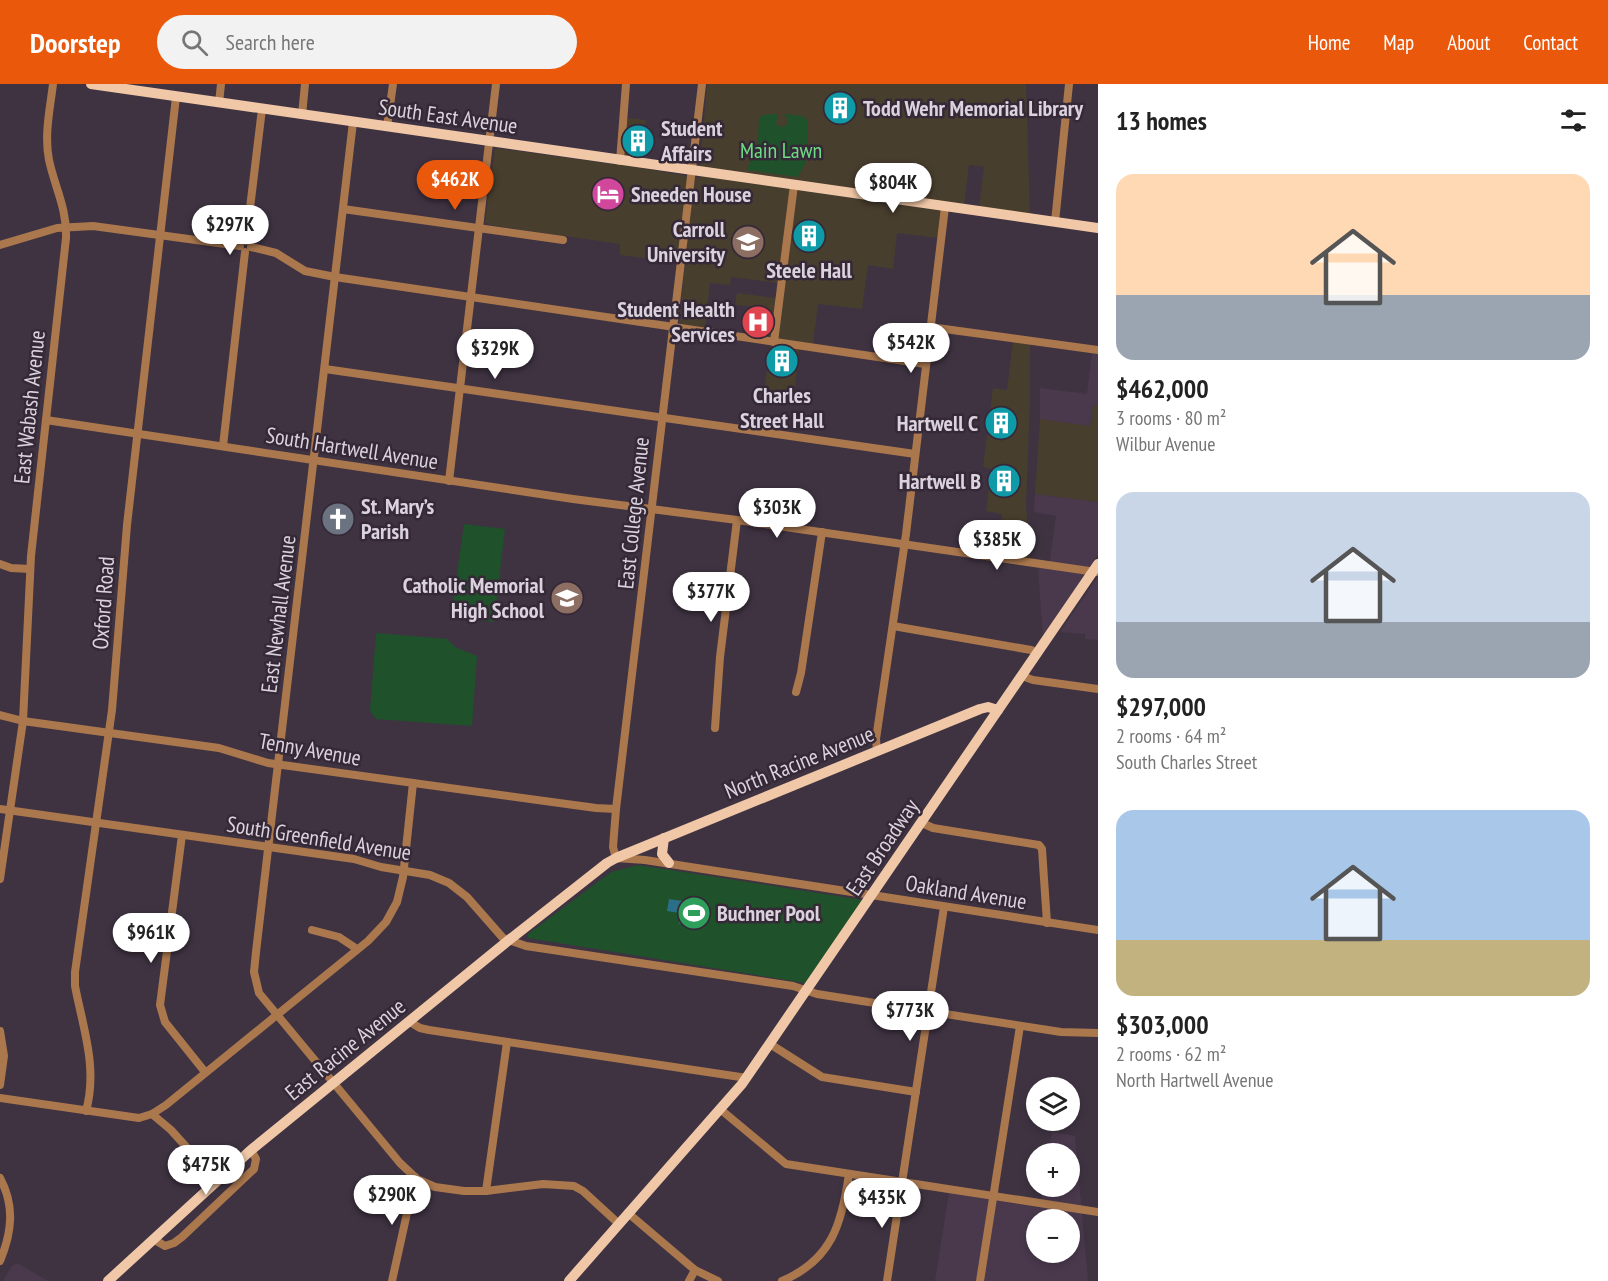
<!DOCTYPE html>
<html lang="en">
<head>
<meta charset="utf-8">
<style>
	body { margin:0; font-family:"PT Sans Narrow",sans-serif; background:#f2f2f2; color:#222; height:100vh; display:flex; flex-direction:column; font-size:22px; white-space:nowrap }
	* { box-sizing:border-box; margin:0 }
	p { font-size:20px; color:#767676 }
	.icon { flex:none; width:33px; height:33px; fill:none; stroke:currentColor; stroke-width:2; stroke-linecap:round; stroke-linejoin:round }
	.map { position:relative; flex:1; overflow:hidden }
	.panel { display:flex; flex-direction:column; background:#fff; width:510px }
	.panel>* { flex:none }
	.tools { position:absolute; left:1026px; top:993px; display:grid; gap:12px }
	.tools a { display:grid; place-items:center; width:54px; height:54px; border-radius:50%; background:#fff; box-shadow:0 3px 9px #0003; font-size:30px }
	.price { position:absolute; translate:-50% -51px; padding:0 14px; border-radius:21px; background:#fff; color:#222; font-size:20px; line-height:39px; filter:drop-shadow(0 2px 3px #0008) }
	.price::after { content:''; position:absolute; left:50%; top:36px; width:18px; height:14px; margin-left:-9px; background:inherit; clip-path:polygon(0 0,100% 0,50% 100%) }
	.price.on { background:#ea580c; color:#fff }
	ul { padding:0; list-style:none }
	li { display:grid; align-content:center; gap:12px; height:318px; padding:0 18px }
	li span { display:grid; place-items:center; height:186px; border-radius:18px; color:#555 }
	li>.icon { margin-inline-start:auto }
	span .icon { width:108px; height:108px; fill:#fffc; stroke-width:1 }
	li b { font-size:26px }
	h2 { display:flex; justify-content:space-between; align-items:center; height:72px; padding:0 18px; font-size:26px }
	header { display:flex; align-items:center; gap:36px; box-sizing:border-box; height:84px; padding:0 30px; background:#ea580c; color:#fff }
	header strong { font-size:28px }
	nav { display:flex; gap:33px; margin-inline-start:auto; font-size:21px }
	.search { width:420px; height:54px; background:#f2f2f2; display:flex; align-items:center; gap:15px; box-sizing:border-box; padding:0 21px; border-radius:33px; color:#767676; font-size:22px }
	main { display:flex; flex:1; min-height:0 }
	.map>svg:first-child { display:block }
</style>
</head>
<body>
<header>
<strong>Doorstep</strong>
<div class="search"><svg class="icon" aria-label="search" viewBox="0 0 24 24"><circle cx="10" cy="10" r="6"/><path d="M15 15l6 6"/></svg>Search here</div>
<nav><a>Home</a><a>Map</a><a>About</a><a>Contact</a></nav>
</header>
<main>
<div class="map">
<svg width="1098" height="1197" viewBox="0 0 1098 1197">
	<rect width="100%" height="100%" fill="#3f3342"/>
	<g fill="#4a394d" fill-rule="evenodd">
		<polygon points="1092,269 1098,270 1098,322 1093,321 1090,342 1040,335 1040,304 1087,310"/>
		<polygon points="1035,410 1098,418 1098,470 1043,552 1038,483 1049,484 1056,432 1034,428"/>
		<polygon points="1098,493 1098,556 1085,555 1085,550 1060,548"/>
		<path d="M1052,1048L1075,1052L1088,1197H935L949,1109L1040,1124L1043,1103L1070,1102V1070L1048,1069ZM1036,1136H1070V1168H1036Z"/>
		<polygon points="16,1180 19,1180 48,1197 3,1197 12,1182"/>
	</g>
	<g fill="#483e2e">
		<polygon points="707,0 1026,0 1030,130 979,123 984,83 969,81 964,121 943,118 938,154 897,149 893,185 868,181 862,225 818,220 813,260 800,258 794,310 764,306 772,254 746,250 749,222 735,221 737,209 784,215 785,200 731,193 730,201 710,199 705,244 683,241 679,238 685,179 620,171 620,160 490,141 485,138 495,64 620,81 626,34 646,36 641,84 699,94"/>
		<polygon points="1013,257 1030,260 1030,316 1026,421 1030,474 997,469 1002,430 986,427 991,385 983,383 993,304 1007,306"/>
		<polygon points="1093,321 1098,322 1098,418 1035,410 1040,335 1090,342"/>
	</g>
	<g fill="#1f512a">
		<polygon points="768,30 776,30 778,32 776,39 780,43 785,42 788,38 787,34 784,30 803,32 808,37 806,78 798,93 747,86 758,57 759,33"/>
		<polygon points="464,440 505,445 494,538 451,533"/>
		<polygon points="376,549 447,555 455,563 477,572 472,642 376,635 370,627"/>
		<polygon points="638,781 863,816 805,899 528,854 528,850 611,788"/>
	</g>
	<polygon fill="#2a6e87" points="669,815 710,821 709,833 695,831 693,842 679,840 680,832 690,834 691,831 667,827"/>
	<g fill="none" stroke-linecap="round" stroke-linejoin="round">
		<g stroke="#ab784e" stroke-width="8">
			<polyline points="702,0 616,725 613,763 616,774 645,776 1098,846"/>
			<polyline points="219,19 221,0"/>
			<polyline points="302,31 305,0"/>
			<polyline points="353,38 256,868 254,888 259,909 400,1079 417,1095 435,1103 464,1107 486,1107 543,1100 574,1102 583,1107 619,1140"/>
			<polyline points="387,43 393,0"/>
			<polyline points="620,77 626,0"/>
			<polyline points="343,125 563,156"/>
			<polyline points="1055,138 1069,0"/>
			<polyline points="246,157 262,25"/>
			<polyline points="0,161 57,144 93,142 240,162"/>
			<polyline points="251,163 276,169 305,187 335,193 925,280"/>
			<polyline points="930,243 1098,266"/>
			<polyline points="774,258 794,101"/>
			<polyline points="325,285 915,370"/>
			<polyline points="46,336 573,415 737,436 1096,488"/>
			<polyline points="223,362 245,168"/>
			<polyline points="449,397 496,0"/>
			<polyline points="0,480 11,484 30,485"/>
			<polyline points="893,542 1031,566 1038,569"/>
			<polyline points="1022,592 1033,596 1098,605"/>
			<polyline points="796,608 801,589 822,448"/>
			<polyline points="0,631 23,637 219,664 268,679 596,724 616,725"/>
			<polyline points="715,644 720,573 737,436"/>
			<polyline points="877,667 876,655 906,450 945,123"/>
			<polyline points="0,725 354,775 381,783 430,791 449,799 467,813 503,854 526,862 793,902 817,910 1061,948 1098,949"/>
			<polyline points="922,739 933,744 1039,761 1042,765 1047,839"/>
			<polyline points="182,751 160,921 165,938 205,988"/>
			<path d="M0,795L23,637L31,472L66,154C67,124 55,104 49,76C44,51 50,25 53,0"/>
			<polyline points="312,846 339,853 357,865"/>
			<polyline points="410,938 420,944 429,946 747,994"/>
			<polyline points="0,947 4,972 0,1001"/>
			<polyline points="770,960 822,993 916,1008"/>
			<polyline points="0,1014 139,1034 152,1030 166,1021 368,857 386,838 397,818 403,793 413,699"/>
			<polyline points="720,1025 786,1080 1098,1128"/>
			<path d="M86,1027C98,984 83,944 75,902V888L112,626L127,441L176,13"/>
			<polyline points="152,1030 171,1046 217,1097"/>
			<path d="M0,1094C15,1122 12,1148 0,1177"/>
			<polyline points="486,1107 507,958"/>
			<polyline points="628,1129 695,1186 718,1197"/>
			<polyline points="153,1155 165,1162 174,1159 182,1153 254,1085 256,1075 251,1066"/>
			<polyline points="392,1197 415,1093"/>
			<polyline points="689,1197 695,1186"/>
			<path d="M782,1197C832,1176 842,1139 849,1090"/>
			<polyline points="887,1197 944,823"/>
			<polyline points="980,1197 1020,942"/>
		</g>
		<g stroke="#f1c8a7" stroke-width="10">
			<polyline points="91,0 1098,144"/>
			<polyline points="664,754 662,770 669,779"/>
			<polyline points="108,1197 251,1066 509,856 607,779 616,774 980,625 988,623 998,626"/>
			<polyline points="569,1197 742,1000 1098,480"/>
		</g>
	</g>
	<defs>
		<g id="building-disc" transform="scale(1.725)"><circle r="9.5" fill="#0f9aa8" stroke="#352937"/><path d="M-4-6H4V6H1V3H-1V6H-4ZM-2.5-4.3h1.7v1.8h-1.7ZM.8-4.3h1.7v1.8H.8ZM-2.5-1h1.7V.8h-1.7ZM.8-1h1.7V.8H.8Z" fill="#fff"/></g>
		<g id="hotel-disc" transform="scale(1.725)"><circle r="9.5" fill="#d1479c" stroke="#352937"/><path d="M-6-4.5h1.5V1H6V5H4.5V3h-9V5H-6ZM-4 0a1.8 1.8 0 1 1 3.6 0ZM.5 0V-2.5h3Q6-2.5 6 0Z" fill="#fff"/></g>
		<g id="university-disc" transform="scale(1.725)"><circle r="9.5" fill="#8d6e63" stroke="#352937"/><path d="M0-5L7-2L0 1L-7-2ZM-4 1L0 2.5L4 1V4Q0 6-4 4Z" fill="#fff"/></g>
		<g id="hospital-disc" transform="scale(1.725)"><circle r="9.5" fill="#e0444e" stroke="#352937"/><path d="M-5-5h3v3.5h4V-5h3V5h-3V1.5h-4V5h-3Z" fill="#fff"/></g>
		<g id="church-disc" transform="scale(1.725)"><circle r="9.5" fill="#6b7280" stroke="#352937"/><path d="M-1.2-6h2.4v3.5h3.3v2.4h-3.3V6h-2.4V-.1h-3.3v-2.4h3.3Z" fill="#fff"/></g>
		<g id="school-disc" transform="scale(1.725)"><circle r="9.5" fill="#8d6e63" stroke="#352937"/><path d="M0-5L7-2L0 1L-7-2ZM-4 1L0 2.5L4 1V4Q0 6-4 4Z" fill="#fff"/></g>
		<g id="stadium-disc" transform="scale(1.725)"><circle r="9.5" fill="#2e9e5b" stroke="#352937"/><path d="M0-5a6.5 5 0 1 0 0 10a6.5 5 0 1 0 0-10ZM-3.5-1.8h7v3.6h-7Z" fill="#fff"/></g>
	</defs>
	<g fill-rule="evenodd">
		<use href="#building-disc" x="840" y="24"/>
		<use href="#building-disc" x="638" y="57"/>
		<use href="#hotel-disc" x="608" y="110"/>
		<use href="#building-disc" x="809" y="152"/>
		<use href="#university-disc" x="748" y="158"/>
		<use href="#hospital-disc" x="758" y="238"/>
		<use href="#building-disc" x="782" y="277"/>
		<use href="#building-disc" x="1001" y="339"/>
		<use href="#building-disc" x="1004" y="397"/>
		<use href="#church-disc" x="338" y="435"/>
		<use href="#school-disc" x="567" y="514"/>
		<use href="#stadium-disc" x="694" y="829"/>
	</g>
	<g text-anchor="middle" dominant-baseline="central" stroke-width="5" stroke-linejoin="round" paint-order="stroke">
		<g font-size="22" font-weight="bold" fill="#dad2dc" stroke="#352937" text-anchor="start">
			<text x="863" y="24">Todd Wehr Memorial Library</text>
			<text x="661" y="44">Student<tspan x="661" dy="25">Affairs</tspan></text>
			<text x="631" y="110">Sneeden House</text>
			<text x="725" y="145" text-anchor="end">Carroll<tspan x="725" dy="25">University</tspan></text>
			<text x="809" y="186" text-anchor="middle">Steele Hall</text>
			<text x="735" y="225" text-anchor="end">Student Health<tspan x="735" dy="25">Services</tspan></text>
			<text x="782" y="311" text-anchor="middle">Charles<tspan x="782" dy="25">Street Hall</tspan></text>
			<text x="978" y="339" text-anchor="end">Hartwell C</text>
			<text x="981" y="397" text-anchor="end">Hartwell B</text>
			<text x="361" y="422">St. Mary’s<tspan x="361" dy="25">Parish</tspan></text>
			<text x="544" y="501" text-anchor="end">Catholic Memorial<tspan x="544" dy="25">High School</tspan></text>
			<text x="717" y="829">Buchner Pool</text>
		</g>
		<g font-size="22" fill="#dad2dc" stroke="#352937">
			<text transform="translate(448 32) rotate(8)">South East Avenue</text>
			<text transform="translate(29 323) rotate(-84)">East Wabash Avenue</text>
			<text transform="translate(352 364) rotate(9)">South Hartwell Avenue</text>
			<text transform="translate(633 429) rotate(-84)">East College Avenue</text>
			<text transform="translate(103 519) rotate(-86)">Oxford Road</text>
			<text transform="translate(278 530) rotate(-83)">East Newhall Avenue</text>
			<text transform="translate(310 665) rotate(10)">Tenny Avenue</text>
			<text transform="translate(799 678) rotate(-22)">North Racine Avenue</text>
			<text transform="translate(319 754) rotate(9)">South Greenfield Avenue</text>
			<text transform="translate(882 763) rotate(-56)">East Broadway</text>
			<text transform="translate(966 808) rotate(9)">Oakland Avenue</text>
			<text transform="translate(345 965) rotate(-39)">East Racine Avenue</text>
		</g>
		<g font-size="22" fill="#6edc84" stroke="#352937">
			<text x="781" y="66">Main Lawn</text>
		</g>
	</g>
</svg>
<div class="tools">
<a><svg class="icon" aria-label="layers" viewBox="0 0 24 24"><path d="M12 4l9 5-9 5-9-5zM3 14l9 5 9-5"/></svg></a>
<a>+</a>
<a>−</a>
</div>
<b class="price on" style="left:455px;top:127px">$462K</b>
<b class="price" style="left:893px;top:130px">$804K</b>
<b class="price" style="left:230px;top:172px">$297K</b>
<b class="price" style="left:911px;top:290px">$542K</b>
<b class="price" style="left:495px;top:296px">$329K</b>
<b class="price" style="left:777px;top:455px">$303K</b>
<b class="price" style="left:997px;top:487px">$385K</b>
<b class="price" style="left:711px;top:539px">$377K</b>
<b class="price" style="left:151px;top:880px">$961K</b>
<b class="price" style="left:910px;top:958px">$773K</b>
<b class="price" style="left:206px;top:1112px">$475K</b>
<b class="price" style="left:392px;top:1142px">$290K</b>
<b class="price" style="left:882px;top:1145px">$435K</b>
</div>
<section class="panel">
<h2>13 homes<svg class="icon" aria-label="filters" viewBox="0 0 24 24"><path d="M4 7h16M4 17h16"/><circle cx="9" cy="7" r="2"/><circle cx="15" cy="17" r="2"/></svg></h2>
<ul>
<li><span style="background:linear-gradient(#ffd9b3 65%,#9aa5b1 0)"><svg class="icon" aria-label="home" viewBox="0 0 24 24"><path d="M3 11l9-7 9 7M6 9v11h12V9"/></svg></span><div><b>$462,000</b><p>3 rooms · 80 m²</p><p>Wilbur Avenue</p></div></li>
<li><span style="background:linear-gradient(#c9d6e8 70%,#9aa5b1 0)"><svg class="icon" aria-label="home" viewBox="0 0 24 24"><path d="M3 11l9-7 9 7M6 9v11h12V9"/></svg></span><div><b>$297,000</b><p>2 rooms · 64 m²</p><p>South Charles Street</p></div></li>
<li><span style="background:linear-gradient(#a9c7e8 70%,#c2b280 0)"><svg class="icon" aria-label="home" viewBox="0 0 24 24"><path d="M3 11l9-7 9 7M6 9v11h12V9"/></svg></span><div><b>$303,000</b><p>2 rooms · 62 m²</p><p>North Hartwell Avenue</p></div></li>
</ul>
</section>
</main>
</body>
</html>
